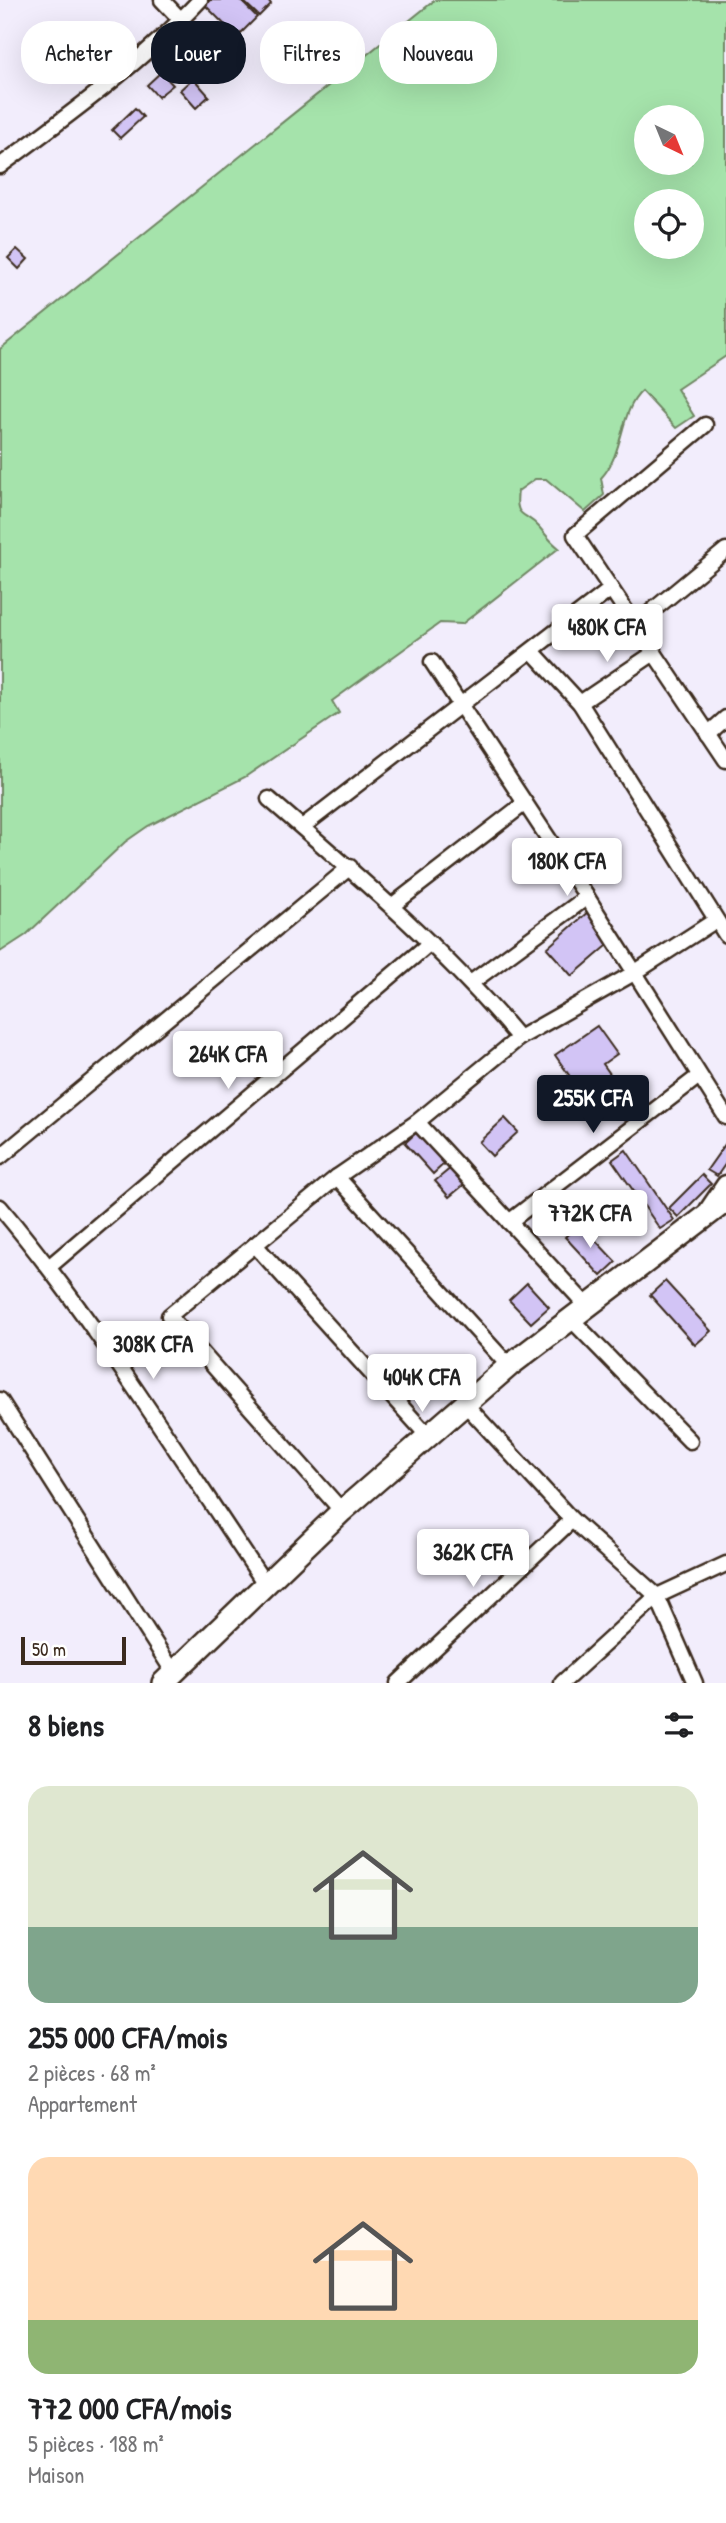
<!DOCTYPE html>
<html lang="fr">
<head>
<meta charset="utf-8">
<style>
	body { margin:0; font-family:"Patrick Hand",sans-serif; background:#f6f6f6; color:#202124; height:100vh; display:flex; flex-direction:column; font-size:26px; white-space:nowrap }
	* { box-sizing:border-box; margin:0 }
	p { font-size:23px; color:#757577 }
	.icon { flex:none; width:38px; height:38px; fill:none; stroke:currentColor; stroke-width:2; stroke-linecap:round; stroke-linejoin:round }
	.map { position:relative; height:1683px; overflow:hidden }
	.drawer { display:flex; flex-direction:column; background:#fff; flex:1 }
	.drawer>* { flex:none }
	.banner { position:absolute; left:21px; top:21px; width:684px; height:63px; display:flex; gap:14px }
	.needle { width:46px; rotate:137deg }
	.controls { position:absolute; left:634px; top:105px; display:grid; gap:14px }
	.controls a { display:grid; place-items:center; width:70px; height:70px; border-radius:50%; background:#fff; box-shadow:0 7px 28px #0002; font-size:35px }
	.scale { position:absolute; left:21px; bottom:18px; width:105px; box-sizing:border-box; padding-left:7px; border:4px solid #3b2a1e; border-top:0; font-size:19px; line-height:24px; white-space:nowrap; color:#3b2a1e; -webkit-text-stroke:5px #fff; paint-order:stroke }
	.price { position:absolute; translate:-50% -60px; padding:0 16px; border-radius:7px; background:#fff; color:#222; font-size:23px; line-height:46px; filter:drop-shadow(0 2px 4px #0008) }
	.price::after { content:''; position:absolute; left:50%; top:42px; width:21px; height:16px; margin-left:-10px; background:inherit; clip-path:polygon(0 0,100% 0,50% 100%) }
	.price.active { background:#111827; color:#fff }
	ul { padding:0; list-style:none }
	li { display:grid; align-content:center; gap:14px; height:371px; padding:0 28px }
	li span { display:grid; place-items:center; height:217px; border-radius:21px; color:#555 }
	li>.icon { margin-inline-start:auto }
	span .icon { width:126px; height:126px; fill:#fffc; stroke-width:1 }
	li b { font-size:30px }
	h2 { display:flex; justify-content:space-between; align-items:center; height:84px; padding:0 28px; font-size:30px }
	.chip { padding:0 24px; border-radius:28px; background:#fff; box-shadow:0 7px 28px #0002; font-size:24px; line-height:63px }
	.chip.active { background:#111827; color:#fff }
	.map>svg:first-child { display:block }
</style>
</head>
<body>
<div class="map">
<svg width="726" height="1683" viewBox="0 0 726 1683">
	<rect width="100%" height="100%" fill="#f2edfc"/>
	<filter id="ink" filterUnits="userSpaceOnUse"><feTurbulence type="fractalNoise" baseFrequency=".0143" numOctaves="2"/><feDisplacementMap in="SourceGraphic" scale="14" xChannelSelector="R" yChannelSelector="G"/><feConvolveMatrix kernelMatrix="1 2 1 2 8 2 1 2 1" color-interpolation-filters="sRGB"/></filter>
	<g filter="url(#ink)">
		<path fill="#a5e3ab" stroke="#708664" stroke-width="2" fill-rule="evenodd" d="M435,0H726V356L677,389L694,416L676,428L642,391C619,412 625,452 601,478L604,495L585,512L546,479H535L518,491C514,519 525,511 539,527C546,535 550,541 559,548L462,624L440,623L332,701L339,713L245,777L148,826L125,842L26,935L0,952V349ZM646,117H691V163H646ZM646,201H691V247H646Z"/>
		<g fill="#d2c4f5" stroke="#3b2a1e" stroke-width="2">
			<polygon points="210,0 240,0 257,17 237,37 205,5"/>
			<polygon points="242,0 268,0 271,4 259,16"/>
			<polygon points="166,36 176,47 164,58 154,48"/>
			<polygon points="189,37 202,49 181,72 168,60"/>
			<polygon points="161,72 173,85 158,97 147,85"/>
			<polygon points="193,78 209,96 196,108 180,90"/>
			<polygon points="135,108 143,117 120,138 112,130"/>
			<polygon points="17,249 28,259 19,269 8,258"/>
			<polygon points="589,911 614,940 572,976 547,948"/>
			<polygon points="597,1026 617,1054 603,1064 613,1078 585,1098 555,1055"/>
			<polygon points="505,1118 518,1132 492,1156 479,1142"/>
			<polygon points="418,1131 446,1162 433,1174 405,1143"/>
			<polygon points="726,1143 726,1163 717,1176 707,1170"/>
			<polygon points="626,1150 674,1220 660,1229 612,1160"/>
			<polygon points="463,1158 477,1174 449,1197 435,1181"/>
			<polygon points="702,1175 711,1184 678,1217 669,1208"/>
			<polygon points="579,1223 616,1262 601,1276 565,1237"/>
			<polygon points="665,1281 711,1331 695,1345 650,1295"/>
			<polygon points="527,1283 549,1307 531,1323 509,1300"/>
		</g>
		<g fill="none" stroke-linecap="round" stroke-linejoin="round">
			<g stroke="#3b2a1e" stroke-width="19">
				<g id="minor">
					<polyline points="162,0 181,20"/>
					<path d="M0,166C69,115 141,63 200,0"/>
					<polyline points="705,425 575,535 726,760"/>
					<polyline points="635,625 726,550"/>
					<polyline points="532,651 580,703 726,935"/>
					<polyline points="432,662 587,897 726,1117"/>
					<polyline points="580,703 654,653"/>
					<polyline points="708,734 726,718"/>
					<path d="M269,799C357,875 444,949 519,1038"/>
					<polyline points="302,827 611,589"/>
					<polyline points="393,905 525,803"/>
					<polyline points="472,982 587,897"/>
					<polyline points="417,1122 588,1307"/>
					<polyline points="0,1157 350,867"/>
					<polyline points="337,1177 509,1366"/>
					<path d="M0,1207C99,1325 179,1457 266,1585"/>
					<polyline points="509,1222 699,1076"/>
					<polyline points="255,1245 428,1436"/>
					<polyline points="50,1266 430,943"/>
					<polyline points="571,1319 690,1441"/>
					<polyline points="0,1400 174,1673"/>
					<polyline points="466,1405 572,1520 657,1596 695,1683"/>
					<polyline points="342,1511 169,1316 337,1177 417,1122 519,1038 634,973 716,920"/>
					<polyline points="398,1683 572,1520"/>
					<polyline points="562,1683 657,1596 726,1564"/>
				</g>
			</g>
			<g stroke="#3b2a1e" stroke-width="23">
				<polyline id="tertiary" points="709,1210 726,1185"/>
			</g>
			<g stroke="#3b2a1e" stroke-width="26">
				<polyline id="secondary" points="163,1683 342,1511 509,1366 726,1201"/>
			</g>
			<use href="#minor" stroke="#fff" stroke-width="14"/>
			<use href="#tertiary" stroke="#fff" stroke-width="18"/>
			<use href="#secondary" stroke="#fff" stroke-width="21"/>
		</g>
	</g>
</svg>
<div class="controls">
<a><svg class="needle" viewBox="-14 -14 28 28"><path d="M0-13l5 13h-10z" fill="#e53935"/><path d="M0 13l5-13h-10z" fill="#757577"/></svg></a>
<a><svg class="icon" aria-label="locate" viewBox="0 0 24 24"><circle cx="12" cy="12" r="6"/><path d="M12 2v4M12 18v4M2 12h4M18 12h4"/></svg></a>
</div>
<div class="scale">50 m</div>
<b class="price" style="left:607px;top:664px">480K CFA</b>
<b class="price" style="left:567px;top:898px">180K CFA</b>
<b class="price" style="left:228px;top:1091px">264K CFA</b>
<b class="price active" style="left:593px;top:1135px">255K CFA</b>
<b class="price" style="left:590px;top:1250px">772K CFA</b>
<b class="price" style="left:153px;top:1381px">308K CFA</b>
<b class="price" style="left:422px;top:1414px">404K CFA</b>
<b class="price" style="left:473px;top:1589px">362K CFA</b>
<div class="banner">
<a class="chip">Acheter</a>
<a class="chip active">Louer</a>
<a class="chip">Filtres</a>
<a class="chip">Nouveau</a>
</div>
</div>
<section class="drawer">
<h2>8 biens<svg class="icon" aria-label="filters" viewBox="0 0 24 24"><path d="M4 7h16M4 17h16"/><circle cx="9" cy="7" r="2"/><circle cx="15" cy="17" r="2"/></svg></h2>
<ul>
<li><span style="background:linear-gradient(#dfe7d0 65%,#7fa58c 0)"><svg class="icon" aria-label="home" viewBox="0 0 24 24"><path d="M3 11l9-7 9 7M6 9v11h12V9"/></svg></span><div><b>255 000 CFA/mois</b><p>2 pièces · 68 m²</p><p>Appartement</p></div></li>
<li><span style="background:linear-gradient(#ffd9b3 75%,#8fb573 0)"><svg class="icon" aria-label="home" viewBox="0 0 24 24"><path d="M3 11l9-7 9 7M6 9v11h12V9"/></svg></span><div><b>772 000 CFA/mois</b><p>5 pièces · 188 m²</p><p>Maison</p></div></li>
</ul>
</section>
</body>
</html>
